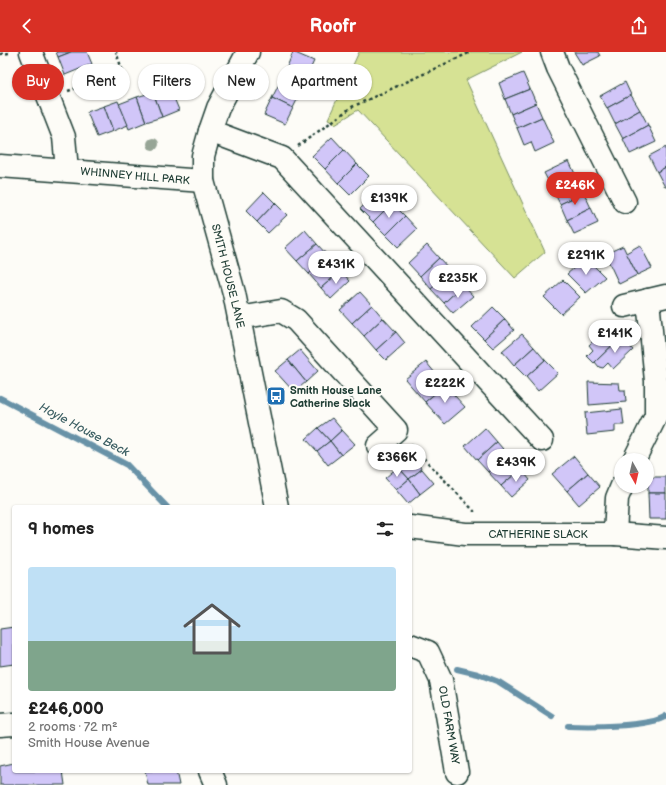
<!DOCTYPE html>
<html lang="en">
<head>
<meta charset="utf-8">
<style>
  :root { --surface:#fff; --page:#f2f2f2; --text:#222; --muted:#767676; --accent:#d93025 }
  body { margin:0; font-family:"Balsamiq Sans",sans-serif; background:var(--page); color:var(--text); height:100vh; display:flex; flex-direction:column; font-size:15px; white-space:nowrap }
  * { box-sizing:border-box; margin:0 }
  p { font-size:13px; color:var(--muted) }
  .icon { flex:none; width:22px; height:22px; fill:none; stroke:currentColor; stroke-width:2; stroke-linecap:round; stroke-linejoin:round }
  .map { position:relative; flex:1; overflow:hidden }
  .panel { position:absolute; left:12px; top:453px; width:400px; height:268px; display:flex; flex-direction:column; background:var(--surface); border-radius:4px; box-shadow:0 1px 3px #0004 }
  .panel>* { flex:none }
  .hud { position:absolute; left:12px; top:12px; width:400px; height:36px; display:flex; gap:8px }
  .needle { width:26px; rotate:172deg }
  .fabs { position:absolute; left:614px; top:401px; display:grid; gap:8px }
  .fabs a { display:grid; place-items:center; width:40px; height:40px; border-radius:50%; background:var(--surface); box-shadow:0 1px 3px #0004; font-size:20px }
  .price { position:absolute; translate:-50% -34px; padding:0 9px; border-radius:14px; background:#fff; color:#222; font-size:13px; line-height:26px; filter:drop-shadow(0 1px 2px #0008) }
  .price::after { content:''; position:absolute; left:50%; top:24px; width:12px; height:9px; margin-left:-6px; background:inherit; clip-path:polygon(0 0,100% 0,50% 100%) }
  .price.current { background:var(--accent); color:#fff }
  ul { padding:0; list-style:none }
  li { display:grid; align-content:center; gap:8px; height:212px; padding:0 16px }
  li span { display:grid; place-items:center; height:124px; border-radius:4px; color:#555 }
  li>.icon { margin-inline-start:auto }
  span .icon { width:72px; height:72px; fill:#fffc; stroke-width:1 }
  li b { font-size:17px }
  h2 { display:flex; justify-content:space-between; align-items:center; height:48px; padding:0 16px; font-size:17px }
  .pill { padding:0 14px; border-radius:18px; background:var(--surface); box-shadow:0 1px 3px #0004; font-size:14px; line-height:36px }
  .pill.current { background:var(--accent); color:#fff }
  header { display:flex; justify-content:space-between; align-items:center; height:52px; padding:0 16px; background:var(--accent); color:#fff; font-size:18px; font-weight:700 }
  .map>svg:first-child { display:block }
  .green { fill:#d6e294; stroke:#7a9064 }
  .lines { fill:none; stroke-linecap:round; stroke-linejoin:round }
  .stream { stroke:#6792a7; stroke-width:6 }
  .building { fill:#d1c6f8; stroke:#1f3d34 }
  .minor-casing { stroke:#1f3d34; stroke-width:25 }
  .path { stroke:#1f3d34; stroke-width:2.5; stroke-dasharray:3 3; stroke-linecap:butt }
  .minor { stroke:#fdfcf7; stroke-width:22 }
  .tree { fill:#97a596 }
  .labels { text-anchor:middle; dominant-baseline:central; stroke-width:4; stroke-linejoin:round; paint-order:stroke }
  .street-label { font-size:11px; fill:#1f3d34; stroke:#fdfcf7 }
  .poi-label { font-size:11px; font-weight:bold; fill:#1f3d34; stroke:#fdfcf7; text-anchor:start }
  .water-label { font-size:12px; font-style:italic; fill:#3d6064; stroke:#fdfcf7 }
</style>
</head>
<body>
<header><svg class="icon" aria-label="back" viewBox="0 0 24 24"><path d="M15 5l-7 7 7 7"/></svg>Roofr<svg class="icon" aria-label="share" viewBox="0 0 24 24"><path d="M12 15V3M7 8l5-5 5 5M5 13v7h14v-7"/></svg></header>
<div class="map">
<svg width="666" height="733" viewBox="0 0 666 733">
  <rect width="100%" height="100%" fill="#fdfcf7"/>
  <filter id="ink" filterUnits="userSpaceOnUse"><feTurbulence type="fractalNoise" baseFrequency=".025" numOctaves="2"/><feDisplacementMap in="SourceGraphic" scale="8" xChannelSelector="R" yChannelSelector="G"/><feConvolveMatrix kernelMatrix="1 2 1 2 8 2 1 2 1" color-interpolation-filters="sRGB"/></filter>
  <g filter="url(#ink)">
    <path class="green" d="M359 0H522L466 28 545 200 515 226 358 58 335 72 332 69 328 67Z"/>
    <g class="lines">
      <g class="stream">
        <path d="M0 346 127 413 167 455"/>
        <path d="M457 617 478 622 499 630 552 664"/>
        <path d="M568 674C588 675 651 675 666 664"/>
      </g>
    </g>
    <g class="building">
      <path d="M56 0H71L58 5Z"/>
      <path d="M71 0H87L92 12 65 23 58 5Z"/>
      <path d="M293 0 314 9 307 24 287 15Z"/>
      <path d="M574 0H598L600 4 582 13Z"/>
      <path d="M287 15 307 24 300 42 279 32Z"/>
      <path d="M523 21 530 37 505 47 499 31Z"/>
      <path d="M625 30 631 43 607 56 600 44Z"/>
      <path d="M279 32 300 42 293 56 272 46Z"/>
      <path d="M169 34 179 58 162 65 153 40Z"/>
      <path d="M530 37 536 51 511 62 505 47Z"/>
      <path d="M153 40 162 65 146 70 137 45Z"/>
      <path d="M631 43 640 58 615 72 607 56Z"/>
      <path d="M137 45 146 70 129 77 119 52Z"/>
      <path d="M272 46 293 56 285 72 264 63Z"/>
      <path d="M118 49 128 73 113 79 104 54Z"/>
      <path d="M536 51 542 65 517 76 511 62Z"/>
      <path d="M104 54 113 79 97 85 87 60Z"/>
      <path d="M640 58 648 73 623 87 615 72Z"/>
      <path d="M542 65 554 91 535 100 531 90 524 93 517 76Z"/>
      <path d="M648 73 656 90 630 102 623 87Z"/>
      <path d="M332 85 344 98 325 117 312 104Z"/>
      <path d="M666 95V115L657 120 649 104Z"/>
      <path d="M344 98 357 112 338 131 325 117Z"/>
      <path d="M569 109 576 124 552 136 544 121Z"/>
      <path d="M357 112 369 124 350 143 338 131Z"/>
      <path d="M666 115V135H665L657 120Z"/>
      <path d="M576 124 584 141 560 152 552 136Z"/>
      <path d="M380 138 392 151 373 170 360 157Z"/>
      <path d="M264 140 275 151 257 170 246 159Z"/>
      <path d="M584 141 591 156 567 168 560 152Z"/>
      <path d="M275 151 287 163 268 181 257 170Z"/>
      <path d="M392 151 405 164 386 183 373 170Z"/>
      <path d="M591 156 598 171 574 182 567 168Z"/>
      <path d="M405 164 417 177 398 195 386 183Z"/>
      <path d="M305 178 317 192 297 209 285 196Z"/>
      <path d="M317 192 328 204 309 222 297 209Z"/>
      <path d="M427 193 439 206 420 224 408 211Z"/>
      <path d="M640 193 652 216 637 223 626 201Z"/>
      <path d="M623 194 637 223 619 232 605 202Z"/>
      <path d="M328 204 341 219 321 236 309 222Z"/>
      <path d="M439 206 451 219 431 237 420 224Z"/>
      <path d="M586 206 605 225 586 241 567 222Z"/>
      <path d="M341 219 350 229 331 247 321 236Z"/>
      <path d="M451 219 463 233 444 251 431 237Z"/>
      <path d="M563 228 580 245 561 262 544 245Z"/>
      <path d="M463 233 473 244 453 261 444 251Z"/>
      <path d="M360 240 372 253 352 271 340 258Z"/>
      <path d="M372 253 383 266 364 284 352 271Z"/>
      <path d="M493 255 505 267 484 287 472 275Z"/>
      <path d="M383 266 396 280 376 298 364 284Z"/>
      <path d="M505 267 514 278 493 296 484 287Z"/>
      <path d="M610 273 621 285 594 311 587 304 593 298 589 293Z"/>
      <path d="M396 280 405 291 386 308 376 298Z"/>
      <path d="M522 282 534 295 514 313 502 299Z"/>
      <path d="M621 285 633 298 613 317 608 311 603 316 599 315 595 310Z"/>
      <path d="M534 295 545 308 526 325 514 313Z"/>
      <path d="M300 298 318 319 306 330 288 308Z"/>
      <path d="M288 308 306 330 294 340 275 319Z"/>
      <path d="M545 308 558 321 538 339 526 325Z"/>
      <path d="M426 310 445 333 425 350 405 327Z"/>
      <path d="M588 330 619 331 620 338H625L626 350 589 353Z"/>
      <path d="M445 333 465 355 445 372 425 350Z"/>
      <path d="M622 357 624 373H615V380L587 383 585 361Z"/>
      <path d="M332 366 342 378 330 389 318 376Z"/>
      <path d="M318 376 330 389 317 399 306 387Z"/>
      <path d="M485 376 497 390 477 408 465 394Z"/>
      <path d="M342 378 355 392 341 403 330 389Z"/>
      <path d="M330 389 341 403 328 413 317 399Z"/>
      <path d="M497 390 508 403 488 420 477 408Z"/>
      <path d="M508 403 521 417 501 434 488 420Z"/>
      <path d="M411 404 422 417 409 427 398 415Z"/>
      <path d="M574 404 588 421 567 439 552 422Z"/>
      <path d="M398 415 409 427 396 438 385 426Z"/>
      <path d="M422 417 434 431 420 442 409 427Z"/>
      <path d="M521 417 530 428 511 445 501 434Z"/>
      <path d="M588 421 600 435 579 453 567 439Z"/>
      <rect x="648" y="425" width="18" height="16"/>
      <path d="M409 427 420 442 408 452 396 438Z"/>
      <path d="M648 441H666V467H649Z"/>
      <path d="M14 575V612L0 614V577Z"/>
      <path d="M14 711V719H63L65 733H0V714Z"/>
      <path d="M145 719H176L179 733H148Z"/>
    </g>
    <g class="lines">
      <defs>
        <g id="minor">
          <path d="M31 0 64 85 67 118"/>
          <path d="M248 0 218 56 210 79 203 104V129L234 241 277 455"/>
          <path d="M552 0 558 16 625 150"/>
          <path d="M210 79 282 106 542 388"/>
          <path d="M0 114 203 129"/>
          <path d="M624 254 666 244"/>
          <path d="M239 266 281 259 296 268 396 378 378 394"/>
          <path d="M634 408 656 364V329L648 248"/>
          <path d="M410 475 465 482H615L666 486"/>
          <path d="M615 482 617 446 622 434"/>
          <path d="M410 593 428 600 441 628 457 720"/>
          <path d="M0 673 14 672"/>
          <path d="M210 719 216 733"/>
        </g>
      </defs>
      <use href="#minor" class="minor-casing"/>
      <g class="path">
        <path d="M0 2 10 1"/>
        <path d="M68 39 123 20 116 0"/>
        <path d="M298 94 352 55 471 0"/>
        <path d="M411 393 474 459V460"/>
      </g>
      <use href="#minor" class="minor"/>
    </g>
    <circle class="tree" cx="153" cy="92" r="6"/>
  </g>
  <defs>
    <symbol id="bus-square" viewBox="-11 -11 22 22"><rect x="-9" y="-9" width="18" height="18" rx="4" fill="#1f6fb2" stroke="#fdfcf7"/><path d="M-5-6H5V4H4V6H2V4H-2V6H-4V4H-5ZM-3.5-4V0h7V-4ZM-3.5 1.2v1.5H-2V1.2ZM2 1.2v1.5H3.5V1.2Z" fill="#fff"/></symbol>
  </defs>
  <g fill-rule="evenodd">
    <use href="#bus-square" x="265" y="333" width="22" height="22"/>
  </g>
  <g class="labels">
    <g class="street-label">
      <text transform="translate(135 124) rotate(5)">WHINNEY HILL PARK</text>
      <text transform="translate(228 224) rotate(76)">SMITH HOUSE LANE</text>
      <text x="538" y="482">CATHERINE SLACK</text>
      <text transform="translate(449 673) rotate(80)">OLD FARM WAY</text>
    </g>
    <g class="poi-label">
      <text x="290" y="338">Smith House Lane<tspan x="290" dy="13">Catherine Slack</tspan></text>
    </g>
    <g class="water-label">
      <text transform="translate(84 378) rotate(28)">Hoyle House Beck</text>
    </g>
  </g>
</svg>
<div class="fabs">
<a><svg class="needle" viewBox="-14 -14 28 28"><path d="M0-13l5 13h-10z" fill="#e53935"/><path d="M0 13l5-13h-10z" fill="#767676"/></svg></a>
</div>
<b class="price current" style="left:575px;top:154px">£246K</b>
<b class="price" style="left:389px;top:167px">£139K</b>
<b class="price" style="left:586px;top:224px">£291K</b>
<b class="price" style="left:336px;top:233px">£431K</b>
<b class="price" style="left:458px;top:247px">£235K</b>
<b class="price" style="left:615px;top:302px">£141K</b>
<b class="price" style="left:445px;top:352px">£222K</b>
<b class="price" style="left:397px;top:426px">£366K</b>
<b class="price" style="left:516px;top:431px">£439K</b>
<div class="hud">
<a class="pill current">Buy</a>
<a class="pill">Rent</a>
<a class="pill">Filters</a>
<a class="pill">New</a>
<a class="pill">Apartment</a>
</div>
<section class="panel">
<h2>9 homes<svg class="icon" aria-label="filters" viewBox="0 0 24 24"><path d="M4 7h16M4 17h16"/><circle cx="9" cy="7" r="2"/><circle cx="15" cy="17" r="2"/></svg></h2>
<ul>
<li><span style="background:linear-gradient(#bfe0f5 60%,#7fa58c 0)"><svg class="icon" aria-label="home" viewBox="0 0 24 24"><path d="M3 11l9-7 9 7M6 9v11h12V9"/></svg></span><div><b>£246,000</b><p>2 rooms · 72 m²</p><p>Smith House Avenue</p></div></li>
</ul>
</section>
</div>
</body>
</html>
